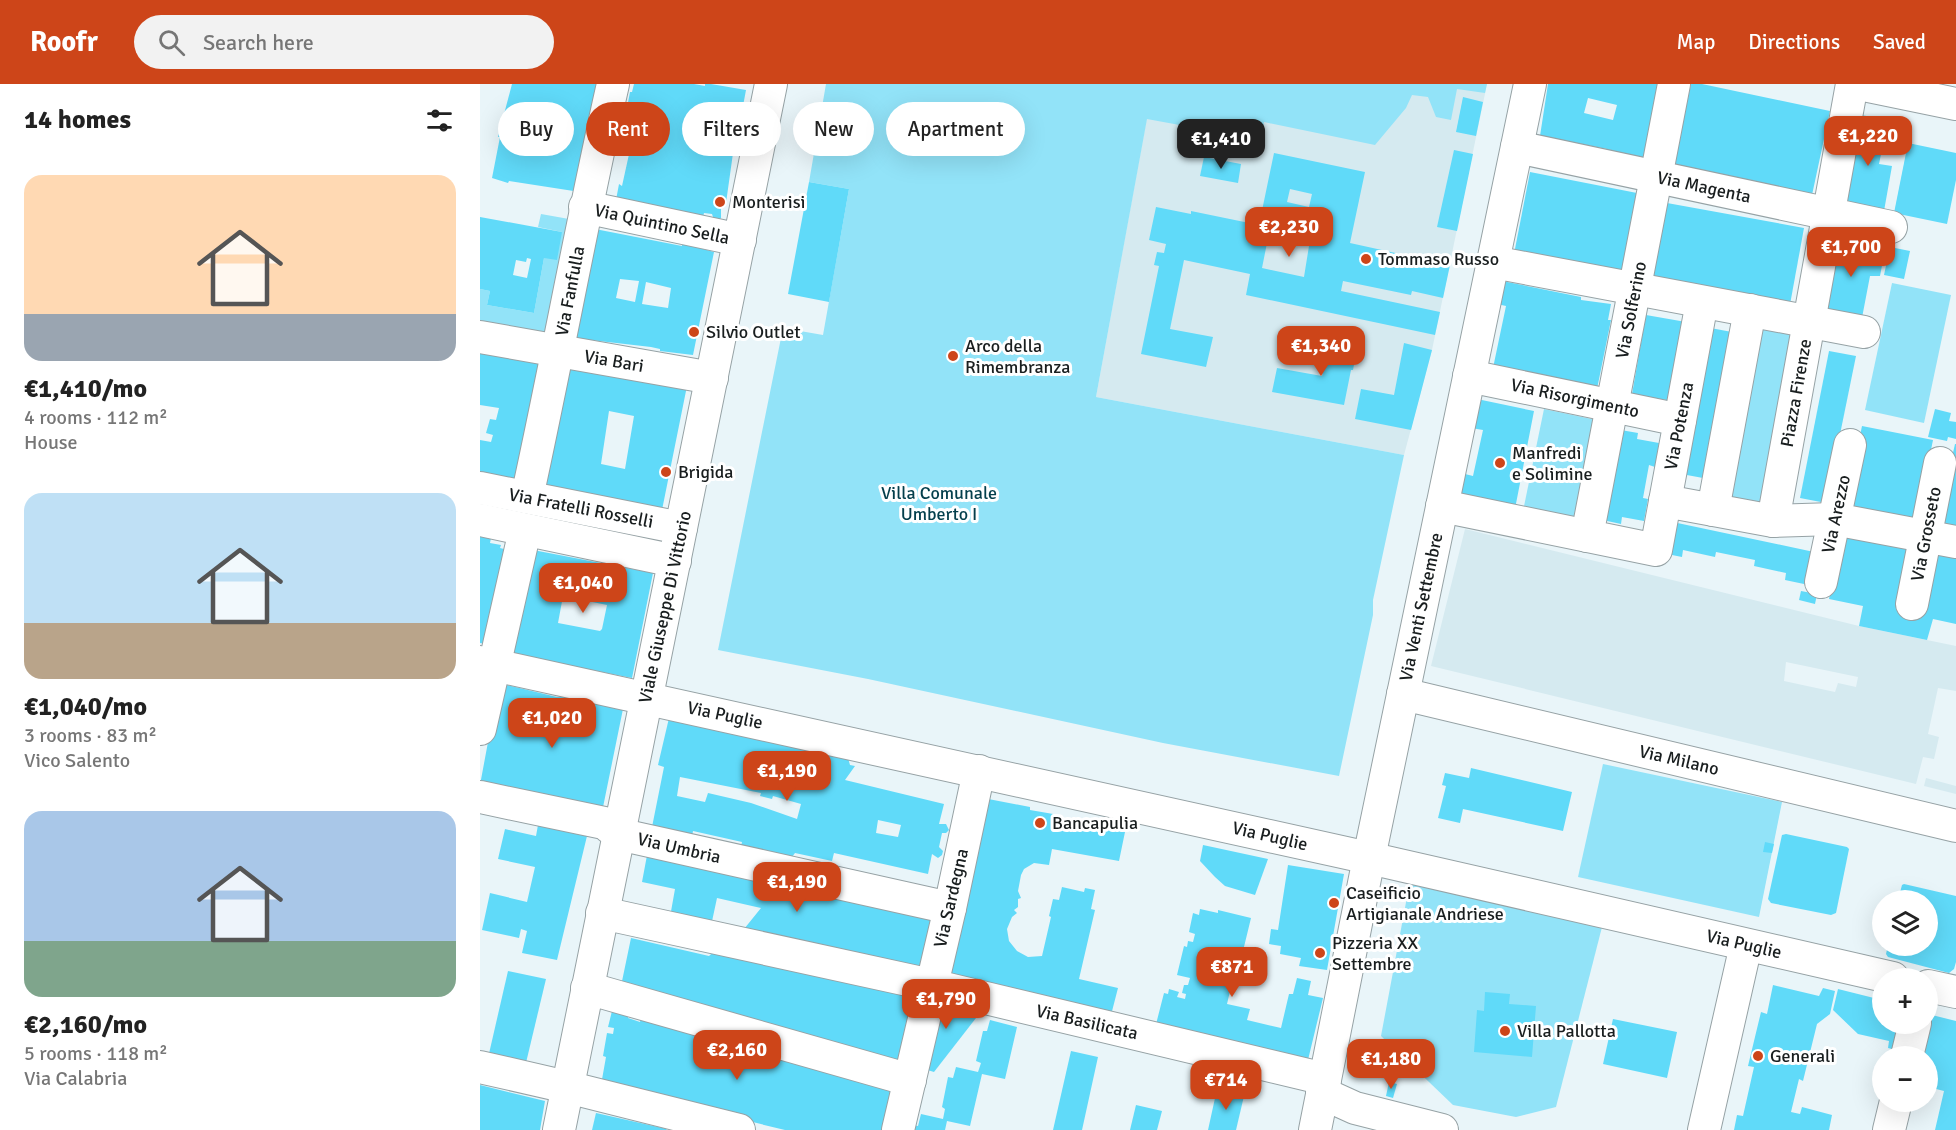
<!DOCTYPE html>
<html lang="en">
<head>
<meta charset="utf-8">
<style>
  :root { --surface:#fff; --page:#f2f2f2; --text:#222; --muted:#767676; --accent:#cd4519 }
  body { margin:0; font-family:Signika,sans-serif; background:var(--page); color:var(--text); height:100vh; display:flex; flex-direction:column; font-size:22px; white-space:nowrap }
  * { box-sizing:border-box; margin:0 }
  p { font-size:20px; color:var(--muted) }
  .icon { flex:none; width:33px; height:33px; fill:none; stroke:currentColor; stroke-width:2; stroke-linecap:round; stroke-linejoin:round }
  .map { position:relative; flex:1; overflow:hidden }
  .side { display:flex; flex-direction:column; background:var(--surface); width:480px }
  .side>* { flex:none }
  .hud { position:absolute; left:18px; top:18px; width:570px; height:54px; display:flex; gap:12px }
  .controls { position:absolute; left:1392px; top:806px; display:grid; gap:12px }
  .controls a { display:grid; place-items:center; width:66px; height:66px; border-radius:50%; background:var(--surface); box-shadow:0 6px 24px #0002; font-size:30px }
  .price { position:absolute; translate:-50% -51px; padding:0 14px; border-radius:12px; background:var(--accent); color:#fff; font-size:20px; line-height:39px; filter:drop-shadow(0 2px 3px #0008) }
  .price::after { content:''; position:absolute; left:50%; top:36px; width:18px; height:14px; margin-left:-9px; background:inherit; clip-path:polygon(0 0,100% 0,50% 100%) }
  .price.current { background:#222; color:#fff }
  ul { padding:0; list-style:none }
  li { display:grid; align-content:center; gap:12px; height:318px; padding:0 24px }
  li span { display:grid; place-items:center; height:186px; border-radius:18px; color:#555 }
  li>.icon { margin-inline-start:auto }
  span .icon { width:108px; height:108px; fill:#fffc; stroke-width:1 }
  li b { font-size:26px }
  h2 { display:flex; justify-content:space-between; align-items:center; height:72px; padding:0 24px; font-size:26px }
  .pill { padding:0 21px; border-radius:27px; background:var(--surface); box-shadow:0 6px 24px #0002; font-size:21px; line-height:54px }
  .pill.current { background:var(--accent); color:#fff }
  header { display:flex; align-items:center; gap:36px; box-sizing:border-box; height:84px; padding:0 30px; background:var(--accent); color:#fff }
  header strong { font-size:28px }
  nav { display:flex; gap:33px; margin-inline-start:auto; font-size:21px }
  .search { width:420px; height:54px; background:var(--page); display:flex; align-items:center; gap:15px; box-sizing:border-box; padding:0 21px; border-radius:33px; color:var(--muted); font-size:22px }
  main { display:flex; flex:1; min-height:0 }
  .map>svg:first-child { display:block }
  .built { fill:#d5eaf0; fill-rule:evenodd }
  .green { fill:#92e3f8 }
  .building { fill:#60daf9; fill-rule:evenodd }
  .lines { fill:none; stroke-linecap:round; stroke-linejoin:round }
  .minor-casing { stroke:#96a2a5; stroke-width:34 }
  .minor { stroke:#fff; stroke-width:32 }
  .poi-dot { fill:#cd4519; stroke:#fff; stroke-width:2 }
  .labels { text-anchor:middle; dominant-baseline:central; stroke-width:6; stroke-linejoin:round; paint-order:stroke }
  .street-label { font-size:18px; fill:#191e1f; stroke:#fff }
  .poi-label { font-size:18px; fill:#191e1f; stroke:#fff; text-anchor:start }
  .park-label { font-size:18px; fill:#043f4c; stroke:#fff }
</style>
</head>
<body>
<header>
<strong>Roofr</strong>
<div class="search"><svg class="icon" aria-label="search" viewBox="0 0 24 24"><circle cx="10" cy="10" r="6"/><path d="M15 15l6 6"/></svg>Search here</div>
<nav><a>Map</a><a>Directions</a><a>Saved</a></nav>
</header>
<main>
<section class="side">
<h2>14 homes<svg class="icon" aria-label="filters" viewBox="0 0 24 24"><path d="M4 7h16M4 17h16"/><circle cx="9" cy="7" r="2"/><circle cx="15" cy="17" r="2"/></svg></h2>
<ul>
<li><span style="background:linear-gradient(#ffd9b3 75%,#9aa5b1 0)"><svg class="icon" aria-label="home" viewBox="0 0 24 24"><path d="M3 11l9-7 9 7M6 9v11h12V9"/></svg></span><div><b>€1,410/mo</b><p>4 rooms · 112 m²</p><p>House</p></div></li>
<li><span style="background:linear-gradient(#bfe0f5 70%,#b9a48a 0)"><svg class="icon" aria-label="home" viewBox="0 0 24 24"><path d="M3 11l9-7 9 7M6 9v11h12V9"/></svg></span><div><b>€1,040/mo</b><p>3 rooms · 83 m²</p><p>Vico Salento</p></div></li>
<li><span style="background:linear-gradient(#a9c7e8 70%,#7fa58c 0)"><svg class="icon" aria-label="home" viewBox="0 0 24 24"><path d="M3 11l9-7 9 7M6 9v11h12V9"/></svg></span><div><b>€2,160/mo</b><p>5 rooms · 118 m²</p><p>Via Calabria</p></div></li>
</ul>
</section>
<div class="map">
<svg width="1476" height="1046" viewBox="0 0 1476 1046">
  <rect width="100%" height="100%" fill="#e9f5f9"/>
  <g class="built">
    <path d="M673 0H1007L952 266 924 371 616 313Z"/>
    <path d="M985 445 1379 542 1476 562V607L1458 604 1448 650 1459 653 1454 675 1443 673 1436 700 951 582ZM1306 578 1378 593 1376 603 1358 599 1355 608 1304 597Z"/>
    <path d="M1446 694 1476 702V710L1444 702Z"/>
  </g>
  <g class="green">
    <path d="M346 0H1007L1005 9 977 5 971 36 956 33 948 13 932 11 926 24 895 61 784 38 781 56 667 35 616 313 924 371 893 516V531L859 692 683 659 388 595 238 566 303 244 343 251 369 105 329 98Z"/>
    <path d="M61 130 89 135 65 252 0 241V205L10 207 7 221 54 229 64 174 82 148 58 143Z"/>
    <path d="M1412 199 1471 211 1444 339 1385 326Z"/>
    <path d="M1275 241 1318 248 1288 422 1244 414Z"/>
    <path d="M1064 325 1121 337 1099 444 1042 432Z"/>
    <path d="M1123 680 1302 718 1279 833 1098 793Z"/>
    <path d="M930 797 1122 843 1076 1023 1036 1033 973 1021 901 952Z"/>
  </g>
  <g class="building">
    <path d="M32 0H125L100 108 29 97 28 99 12 94 20 53H18Z"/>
    <path d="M154 0H214L225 2V0H231L266 6 263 22 259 24 258 29 262 30 258 55H255L246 119H241V134L239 136H234L232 130 224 129 223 133 136 116 139 100 142 102 155 43 147 38 145 34 150 8H152Z"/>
    <path d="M1068 0H1181L1164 77 1129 69 1127 65 1060 52ZM1108 14 1137 21 1133 36 1104 29Z"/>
    <path d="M1211 0H1222L1350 27 1332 111 1194 81Z"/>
    <path d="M983 13 1003 18 996 52 976 48Z"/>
    <path d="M1381 31 1408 36 1399 80 1412 82 1404 127 1361 119Z"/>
    <path d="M1428 59 1476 69V96L1467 140 1414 129Z"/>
    <path d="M974 66 993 70 977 147 957 143Z"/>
    <path d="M794 69 885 88 870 159 970 181 963 214 932 207 931 211 863 197 861 207 960 228 955 251 766 211 770 190 704 176 690 245 733 253 726 283 661 270 679 182 674 181 677 168 684 169 686 160 669 156 676 123 711 130V127L779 141ZM810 105 832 110 829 123 807 118ZM788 154 829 162 824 193 782 184Z"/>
    <path d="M724 73 761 80 758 99 720 92Z"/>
    <path d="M1050 88 1157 109 1141 190 1034 170Z"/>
    <path d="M329 98 369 105 349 218 308 210Z"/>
    <path d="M1187 119 1324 144 1309 226 1172 200Z"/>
    <path d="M0 133 82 148 77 176 64 174 54 229 7 221 10 207 0 205ZM47 174 51 175 47 194 33 191 36 176 46 178Z"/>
    <path d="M115 145 202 162V159L234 168 213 271 180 267V265L171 263 93 254ZM140 195 159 197 155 218 136 214ZM166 198 191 204 188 224 162 220Z"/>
    <path d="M1356 153 1406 161 1400 192H1390L1381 239 1342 232Z"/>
    <path d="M1410 163 1430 167 1424 195 1404 191Z"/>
    <path d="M1022 197 1101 213V216L1131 220 1128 236H1131L1117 305 1013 284 1026 222 1017 220Z"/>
    <path d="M1166 231 1206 238 1192 317 1152 310Z"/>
    <path d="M1225 243 1252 248 1223 394 1196 389Z"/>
    <path d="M841 258 877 265 873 286H871L864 321 792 308 797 284 842 292 844 280 837 279Z"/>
    <path d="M924 259 952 266 931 346 875 335 881 305 914 311Z"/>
    <path d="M0 265 67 276 39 403 0 393V356L11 358 13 351 6 349 10 335 16 336 19 324 0 321Z"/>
    <path d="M1349 267 1376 272 1346 419 1320 414Z"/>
    <path d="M84 280 207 302 182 426 61 402ZM129 327 154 332 145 385 121 380Z"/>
    <path d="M997 315 1054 327 1034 430 975 418 981 389 993 392 1003 346 991 344Z"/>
    <path d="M1455 325 1471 329 1469 337 1476 338V355L1468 353 1467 357 1448 353Z"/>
    <path d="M1382 342 1453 356 1436 440 1365 425Z"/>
    <path d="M1135 345 1158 349 1157 355 1179 359 1175 383 1169 381 1163 414 1168 415 1164 437 1142 433 1141 440 1118 435Z"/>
    <path d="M1475 360H1476V447L1456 443Z"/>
    <path d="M1188 437 1334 468 1324 500 1305 496 1306 489 1274 482 1275 476 1236 468 1235 473 1203 466 1202 473 1182 469Z"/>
    <path d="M1362 448 1476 470V540L1453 535 1447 556 1379 542 1383 522 1349 515Z"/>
    <path d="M0 452 11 454 10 459 21 461 20 464 24 465 6 560 0 559Z"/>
    <path d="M53 466 173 489 152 594 32 570ZM83 512 127 521 122 545 120 547 78 539Z"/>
    <path d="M1321 507 1337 510 1335 520 1319 516Z"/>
    <path d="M19 599 77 613H80V611L143 625 121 733 0 701Z"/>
    <path d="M189 634 368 674 370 681 375 682 365 696 464 720 459 740H466L469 746 466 749H462L459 763 463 767 462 771 458 774 452 770 448 790 354 769 352 777 315 769 309 777 260 766 262 758 213 747 211 758 171 748 184 683 178 681ZM200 693 281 709 280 712 292 715 293 712 321 720 317 735 271 719 228 709 225 718 197 712ZM398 736 421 741 418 753 396 749Z"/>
    <path d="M991 684 1092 708 1083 747 983 725 980 739 958 734 966 702 962 701 965 689 989 694Z"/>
    <path d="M498 713 550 723V726L579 731 578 736 645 748 639 777 572 765 569 781 554 779 544 785 541 791 538 807 541 814 538 815V823L534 826 537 829 532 833 527 845 529 857 537 867 548 873 562 872 571 833 569 832 573 815 579 816 582 803 604 808 605 804 615 806 611 825 615 826 599 895 638 904 630 935 461 899Z"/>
    <path d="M58 741 107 752 77 876 42 869 47 847 41 845 39 854 2 846 10 809 47 818 55 783 18 775 25 745 56 752Z"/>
    <path d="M1306 750 1367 763 1369 765 1356 829 1351 831 1291 819 1288 815 1302 751Z"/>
    <path d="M1285 758 1294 760 1292 769 1283 768Z"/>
    <path d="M723 761 788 775 775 811 745 802 735 793 720 777Z"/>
    <path d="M168 766 456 832 442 891 260 850 281 824 272 822 237 814 231 842 190 833 195 805 162 798Z"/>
    <path d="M808 781 864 790 847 886 819 882 821 874 800 870 801 862 789 860 791 845 798 846Z"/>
    <path d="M1424 800 1476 812V878L1474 885 1469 889 1408 873 1406 870 1408 861H1448V816H1418L1422 801Z"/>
    <path d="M720 825 738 829V826L771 834 763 867 756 866 755 870 753 869 745 901 751 903 747 920 770 925 767 936 801 944 809 910H813L817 894 831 897 828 911 843 914 827 980 674 948 684 909 688 910 689 905 699 908 697 913 705 915 706 910 702 909 704 901H708L710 894 697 891 704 862 707 863 708 857 713 858 715 850 709 848 713 829 719 831Z"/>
    <path d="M151 854 229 872 240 862 443 908 424 984 141 902Z"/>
    <path d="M28 887 66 895 45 983 8 974Z"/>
    <path d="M1293 901 1339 912 1343 904 1355 907 1350 930 1337 940 1323 997 1319 995 1311 1028 1320 1030 1322 1023 1352 1031 1349 1046H1254L1257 1031 1263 1032 1274 983 1268 982 1281 928 1287 930Z"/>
    <path d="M1358 905 1402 916V939H1434L1427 969 1408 964 1409 957 1378 950 1353 926Z"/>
    <path d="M1005 908 1030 910 1029 920 1056 922 1052 973 994 968 997 926 1004 927Z"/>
    <path d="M454 913 503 925 454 988 441 984Z"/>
    <path d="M132 927 148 930V934L160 938 161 934 190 942 189 944 414 1005 404 1046H305L121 1001 126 973 123 972 127 949 133 950 134 944 128 943Z"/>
    <path d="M1448 930 1476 937V1046H1455L1464 1007 1448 1003V972H1438Z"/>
    <path d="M1133 935 1197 948 1187 994 1123 980Z"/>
    <path d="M510 936 537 943 525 995 502 990 490 1042 467 1037 465 1046H432L433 1041 438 1042 441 1030 463 1035 465 1025 462 1023 468 993 473 994 476 983 498 988 501 979 496 977 503 947H507Z"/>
    <path d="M591 967 618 973 602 1046H573Z"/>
    <path d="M909 998 917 1000 913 1014 906 1012Z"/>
    <path d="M0 1001 65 1017 60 1046H0Z"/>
    <path d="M737 1005 764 1012 756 1046H728Z"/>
    <path d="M656 1021 682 1027 677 1046H650Z"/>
    <path d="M116 1029 187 1045 186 1046H112Z"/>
  </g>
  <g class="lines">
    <defs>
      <g id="minor">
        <path d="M1379 0 1476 20"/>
        <path d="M1037 63 1411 143"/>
        <path d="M105 123 260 156"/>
        <path d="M1013 178 1384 248"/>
        <path d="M0 253 232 294"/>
        <path d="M989 292 1200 336"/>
        <path d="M0 404 201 444"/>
        <path d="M47 413C77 276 102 137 133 0"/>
        <path d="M1185 417 1293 437 1354 435 1476 458"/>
        <path d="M962 422 1176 466 1222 218"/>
        <path d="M1233 426 1270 226"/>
        <path d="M0 436 195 477"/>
        <path d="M1293 437 1372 0"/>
        <path d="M1107 452 1194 0"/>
        <path d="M1341 498 1370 361"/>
        <path d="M1432 520 1460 379"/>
        <path d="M0 578 889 774 1413 894"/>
        <path d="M923 610 1476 742"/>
        <path d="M0 645 45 446"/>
        <path d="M0 713 124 739 138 750 470 824"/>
        <path d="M122 829 451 901 845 995"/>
        <path d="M1448 902 1476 908"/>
        <path d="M107 904 430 996"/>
        <path d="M1427 972 1435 939"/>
        <path d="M0 983 87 1003 259 1046"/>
        <path d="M842 1009 875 1024 962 1046"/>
        <path d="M79 1046 291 0"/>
        <path d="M418 1046 470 824 499 687"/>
        <path d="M835 1046 889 774 1050 0"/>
        <path d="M1224 1046 1266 861"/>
        <path d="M1409 1046 1416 1017"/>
      </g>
    </defs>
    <use href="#minor" class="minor-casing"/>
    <use href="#minor" class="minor"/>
  </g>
  <g class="poi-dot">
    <circle cx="240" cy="118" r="6"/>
    <circle cx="886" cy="175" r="6"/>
    <circle cx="214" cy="248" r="6"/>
    <circle cx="473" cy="272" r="6"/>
    <circle cx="1020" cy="379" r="6"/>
    <circle cx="186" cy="388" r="6"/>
    <circle cx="560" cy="739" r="6"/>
    <circle cx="854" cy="819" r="6"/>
    <circle cx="840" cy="869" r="6"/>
    <circle cx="1025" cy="947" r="6"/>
    <circle cx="1278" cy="972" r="6"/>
  </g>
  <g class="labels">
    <g class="street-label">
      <text transform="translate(1224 103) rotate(12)">Via Magenta</text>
      <text transform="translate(182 140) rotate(12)">Via Quintino Sella</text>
      <text transform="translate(90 207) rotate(-79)">Via Fanfulla</text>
      <text transform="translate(1151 226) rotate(-79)">Via Solferino</text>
      <text transform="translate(134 277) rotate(10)">Via Bari</text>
      <text transform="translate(1316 309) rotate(-80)">Piazza Firenze</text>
      <text transform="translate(1095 314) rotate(12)">Via Risorgimento</text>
      <text transform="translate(1199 342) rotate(-79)">Via Potenza</text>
      <text transform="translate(101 424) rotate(11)">Via Fratelli Rosselli</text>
      <text transform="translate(1356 430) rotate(-78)">Via Arezzo</text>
      <text transform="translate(1446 450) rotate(-79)">Via Grosseto</text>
      <text transform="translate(185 523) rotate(-78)">Viale Giuseppe Di Vittorio</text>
      <text transform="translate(941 523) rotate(-78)">Via Venti Settembre</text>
      <text transform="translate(245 631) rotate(12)">Via Puglie</text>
      <text transform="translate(1199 676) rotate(13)">Via Milano</text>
      <text transform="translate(790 752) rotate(13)">Via Puglie</text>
      <text transform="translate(199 764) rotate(13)">Via Umbria</text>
      <text transform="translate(471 814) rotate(-77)">Via Sardegna</text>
      <text transform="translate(1264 860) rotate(13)">Via Puglie</text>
      <text transform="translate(607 938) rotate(13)">Via Basilicata</text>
    </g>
    <g class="poi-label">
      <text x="252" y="118">Monterisi</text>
      <text x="898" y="175">Tommaso Russo</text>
      <text x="226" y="248">Silvio Outlet</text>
      <text x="485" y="262">Arco della<tspan x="485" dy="21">Rimembranza</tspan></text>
      <text x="1032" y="369">Manfredi<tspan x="1032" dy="21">e Solimine</tspan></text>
      <text x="198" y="388">Brigida</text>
      <text x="572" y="739">Bancapulia</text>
      <text x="866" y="809">Caseificio<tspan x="866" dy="21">Artigianale Andriese</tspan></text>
      <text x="852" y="859">Pizzeria XX<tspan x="852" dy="21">Settembre</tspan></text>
      <text x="1037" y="947">Villa Pallotta</text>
      <text x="1290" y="972">Generali</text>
    </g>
    <g class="park-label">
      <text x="459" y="409">Villa Comunale<tspan x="459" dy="21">Umberto I</tspan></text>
    </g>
  </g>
</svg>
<div class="controls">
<a><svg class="icon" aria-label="layers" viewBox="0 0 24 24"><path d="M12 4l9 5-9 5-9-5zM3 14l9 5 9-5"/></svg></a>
<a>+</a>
<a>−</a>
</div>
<b class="price" style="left:1388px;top:83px">€1,220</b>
<b class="price current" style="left:741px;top:86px">€1,410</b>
<b class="price" style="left:809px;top:174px">€2,230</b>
<b class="price" style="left:1371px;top:194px">€1,700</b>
<b class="price" style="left:841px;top:293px">€1,340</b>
<b class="price" style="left:103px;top:530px">€1,040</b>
<b class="price" style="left:72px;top:665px">€1,020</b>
<b class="price" style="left:307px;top:718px">€1,190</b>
<b class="price" style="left:317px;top:829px">€1,190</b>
<b class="price" style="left:752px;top:914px">€871</b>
<b class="price" style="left:466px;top:946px">€1,790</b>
<b class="price" style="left:257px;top:997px">€2,160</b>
<b class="price" style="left:911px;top:1006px">€1,180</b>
<b class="price" style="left:746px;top:1027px">€714</b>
<div class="hud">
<a class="pill">Buy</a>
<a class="pill current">Rent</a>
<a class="pill">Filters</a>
<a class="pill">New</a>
<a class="pill">Apartment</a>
</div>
</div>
</main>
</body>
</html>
